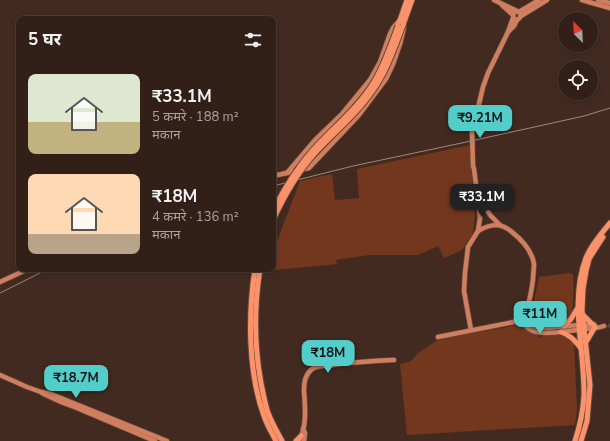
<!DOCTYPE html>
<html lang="hi">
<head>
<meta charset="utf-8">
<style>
  :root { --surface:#322018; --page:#3d2d25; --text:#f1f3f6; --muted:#a8a3a2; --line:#4d3e37; --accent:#53cdc9 }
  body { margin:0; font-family:"Nunito Sans","Noto Sans Devanagari",sans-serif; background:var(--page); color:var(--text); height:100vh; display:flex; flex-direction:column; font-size:15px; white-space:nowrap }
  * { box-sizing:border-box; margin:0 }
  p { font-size:13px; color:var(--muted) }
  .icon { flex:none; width:22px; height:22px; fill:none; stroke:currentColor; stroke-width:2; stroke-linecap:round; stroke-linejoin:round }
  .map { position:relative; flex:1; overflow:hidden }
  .sheet { position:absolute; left:16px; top:16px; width:260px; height:256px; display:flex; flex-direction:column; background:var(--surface); border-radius:8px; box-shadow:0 2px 6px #0003,0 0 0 1px var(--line) }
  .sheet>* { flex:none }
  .needle { width:26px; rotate:336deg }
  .controls { position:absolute; left:558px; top:12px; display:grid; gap:8px }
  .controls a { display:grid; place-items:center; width:40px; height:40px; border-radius:50%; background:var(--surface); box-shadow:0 2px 6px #0003,0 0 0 1px var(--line); font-size:20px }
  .price { position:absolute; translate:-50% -34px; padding:0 9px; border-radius:8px; background:var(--accent); color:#111; font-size:13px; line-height:26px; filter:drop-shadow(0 1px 2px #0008) }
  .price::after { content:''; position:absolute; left:50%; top:24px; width:12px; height:9px; margin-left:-6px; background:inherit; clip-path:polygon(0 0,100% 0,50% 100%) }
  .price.active { background:#222; color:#fff }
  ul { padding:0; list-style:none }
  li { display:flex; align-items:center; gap:12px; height:100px; padding:0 12px }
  li span { display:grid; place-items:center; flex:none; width:112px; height:80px; border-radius:8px; color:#555 }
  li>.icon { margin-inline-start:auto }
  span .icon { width:48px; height:48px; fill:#fffc; stroke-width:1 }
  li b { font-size:17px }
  h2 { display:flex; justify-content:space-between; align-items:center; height:48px; padding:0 12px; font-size:17px }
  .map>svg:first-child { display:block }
  .green { fill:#73371e }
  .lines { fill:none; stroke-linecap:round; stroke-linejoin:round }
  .secondary-tunnel { stroke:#5f483f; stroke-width:4.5; stroke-dasharray:4.5 2; stroke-linecap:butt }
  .secondary-casing { stroke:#5d463d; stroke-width:6 }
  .primary-casing { stroke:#5d463d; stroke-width:7 }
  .secondary { stroke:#cf7e5e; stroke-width:4.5 }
  .primary { stroke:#fb9269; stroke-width:5 }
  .rail { stroke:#9b8881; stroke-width:1 }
  .primary-bridge-casing { stroke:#5d463d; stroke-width:7; stroke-linecap:butt }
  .primary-bridge { stroke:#fb9269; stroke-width:5 }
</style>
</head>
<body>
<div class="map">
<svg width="610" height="441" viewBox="0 0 610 441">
  <rect width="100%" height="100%" fill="#432a20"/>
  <g class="green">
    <path d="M470 145 475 216 473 233 462 250 444 258 438 246 418 255H369L336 260 337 264 274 270 273 252 300 181 332 174 335 200 359 198 357 169Z"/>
    <path d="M569 273 573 274C574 283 574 313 569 320 565 324 560 324 555 325 542 326 538 325 529 317L533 307 539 277Z"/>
    <path d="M518 325 540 337C558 333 559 329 574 342L577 409 575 425 407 435 400 364 411 361 418 353 436 341 455 336Z"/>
  </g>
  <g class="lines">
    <path class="secondary-tunnel" d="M608 325 610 326"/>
    <defs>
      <g id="secondary">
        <path d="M494 0 519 12C523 16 519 21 514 19L513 15 514 13 517 11"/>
        <path d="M582 0 610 8"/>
        <path d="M598 0 610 3"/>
        <path d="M502 5 513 15"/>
        <path d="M519 12 539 0"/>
        <path d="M521 16 547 0"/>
        <path d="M509 31 514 26 517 20"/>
        <path d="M287 173 316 139 342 114 370 80 380 62 390 34 393 28 399 21"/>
        <path d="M273 176 309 168 359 115 386 79 393 64 400 44 403 32 404 27"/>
        <path d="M478 198 491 216 500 225"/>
        <path d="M478 231C490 224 500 222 512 232 522 240 532 251 534 264 534 269 533 274 533 279 532 287 531 294 529 301 528 306 523 314 523 318 524 341 563 331 577 330 585 329 596 329 604 326"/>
        <path d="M0 282 28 269"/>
        <path d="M527 309C527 314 526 320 530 324 538 331 559 326 568 326 577 325 585 325 594 325"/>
        <path d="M471 330 464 291 465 273 468 247 478 231 480 218 479 209 474 169 473 166 472 131 475 112 478 108 483 87 488 73 508 32 513 18"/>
        <path d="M438 337 524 320"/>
        <path d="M0 375 27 387 41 392 51 394 167 441"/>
        <path d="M42 393 46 395 61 402 77 408 155 441"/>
        <path d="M303 429 305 433 304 441"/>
        <path d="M300 439C307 425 305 406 304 391 304 382 305 375 312 369 318 365 327 366 333 365 353 362 374 361 394 360"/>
      </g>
      <g id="primary">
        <path d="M403 25 412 0"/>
        <path d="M398 26 407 0"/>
        <path d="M255 269C248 314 248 372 264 416 267 425 272 433 276 441"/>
        <path d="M260 269C254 307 254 345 261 383 263 393 265 404 268 413 272 423 277 432 282 441"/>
        <path d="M583 315 591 323 594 325"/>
        <path d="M564 326 571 319 577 309"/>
        <path d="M561 332C570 335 574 340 580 347"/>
        <path d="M586 342 595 327"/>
        <path d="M296 441 301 436"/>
        <path d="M575 441C580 426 583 411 584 396 585 350 569 303 586 258 591 245 601 234 610 223"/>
        <path d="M581 441 587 421 590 385 582 310 583 289 586 271 589 259 594 251 603 237"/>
      </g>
    </defs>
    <use href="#secondary" class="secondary-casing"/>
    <use href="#primary" class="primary-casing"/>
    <use href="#secondary" class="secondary"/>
    <use href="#primary" class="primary"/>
    <g class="rail">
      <path d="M273 186 353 166 471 141 584 116 610 108"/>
      <path d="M0 293 48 269"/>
    </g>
    <defs>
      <g id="primary-bridge">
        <path d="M273 211C284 189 297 168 313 150 333 128 358 108 374 82 385 64 391 45 398 26"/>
        <path d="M273 220C284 196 297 173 315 153 333 133 355 116 371 93 386 73 394 49 403 25"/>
      </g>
    </defs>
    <use href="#primary-bridge" class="primary-bridge-casing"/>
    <use href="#primary-bridge" class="primary-bridge"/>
  </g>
</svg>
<div class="controls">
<a><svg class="needle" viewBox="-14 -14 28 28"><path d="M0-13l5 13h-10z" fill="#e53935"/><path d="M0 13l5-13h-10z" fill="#a8a3a2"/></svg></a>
<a><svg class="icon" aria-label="locate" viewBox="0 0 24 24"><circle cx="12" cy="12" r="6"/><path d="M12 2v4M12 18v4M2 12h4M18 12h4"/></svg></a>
</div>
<b class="price" style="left:480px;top:139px">₹9.21M</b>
<b class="price active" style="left:482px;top:218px">₹33.1M</b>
<b class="price" style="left:540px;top:335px">₹11M</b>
<b class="price" style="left:328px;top:374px">₹18M</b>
<b class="price" style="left:76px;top:399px">₹18.7M</b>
<section class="sheet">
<h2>5 घर<svg class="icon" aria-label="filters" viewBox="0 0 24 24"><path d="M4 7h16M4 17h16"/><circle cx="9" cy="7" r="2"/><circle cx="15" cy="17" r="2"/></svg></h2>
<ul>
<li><span style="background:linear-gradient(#dfe7d0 60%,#c2b280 0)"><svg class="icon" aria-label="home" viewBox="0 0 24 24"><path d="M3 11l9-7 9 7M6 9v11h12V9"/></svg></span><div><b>₹33.1M</b><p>5 कमरे · 188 m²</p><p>मकान</p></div></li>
<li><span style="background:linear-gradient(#ffd9b3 75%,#b9a48a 0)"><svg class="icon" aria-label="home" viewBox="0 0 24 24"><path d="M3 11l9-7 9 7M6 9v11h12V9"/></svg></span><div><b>₹18M</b><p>4 कमरे · 136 m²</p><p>मकान</p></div></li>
</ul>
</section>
</div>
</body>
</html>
